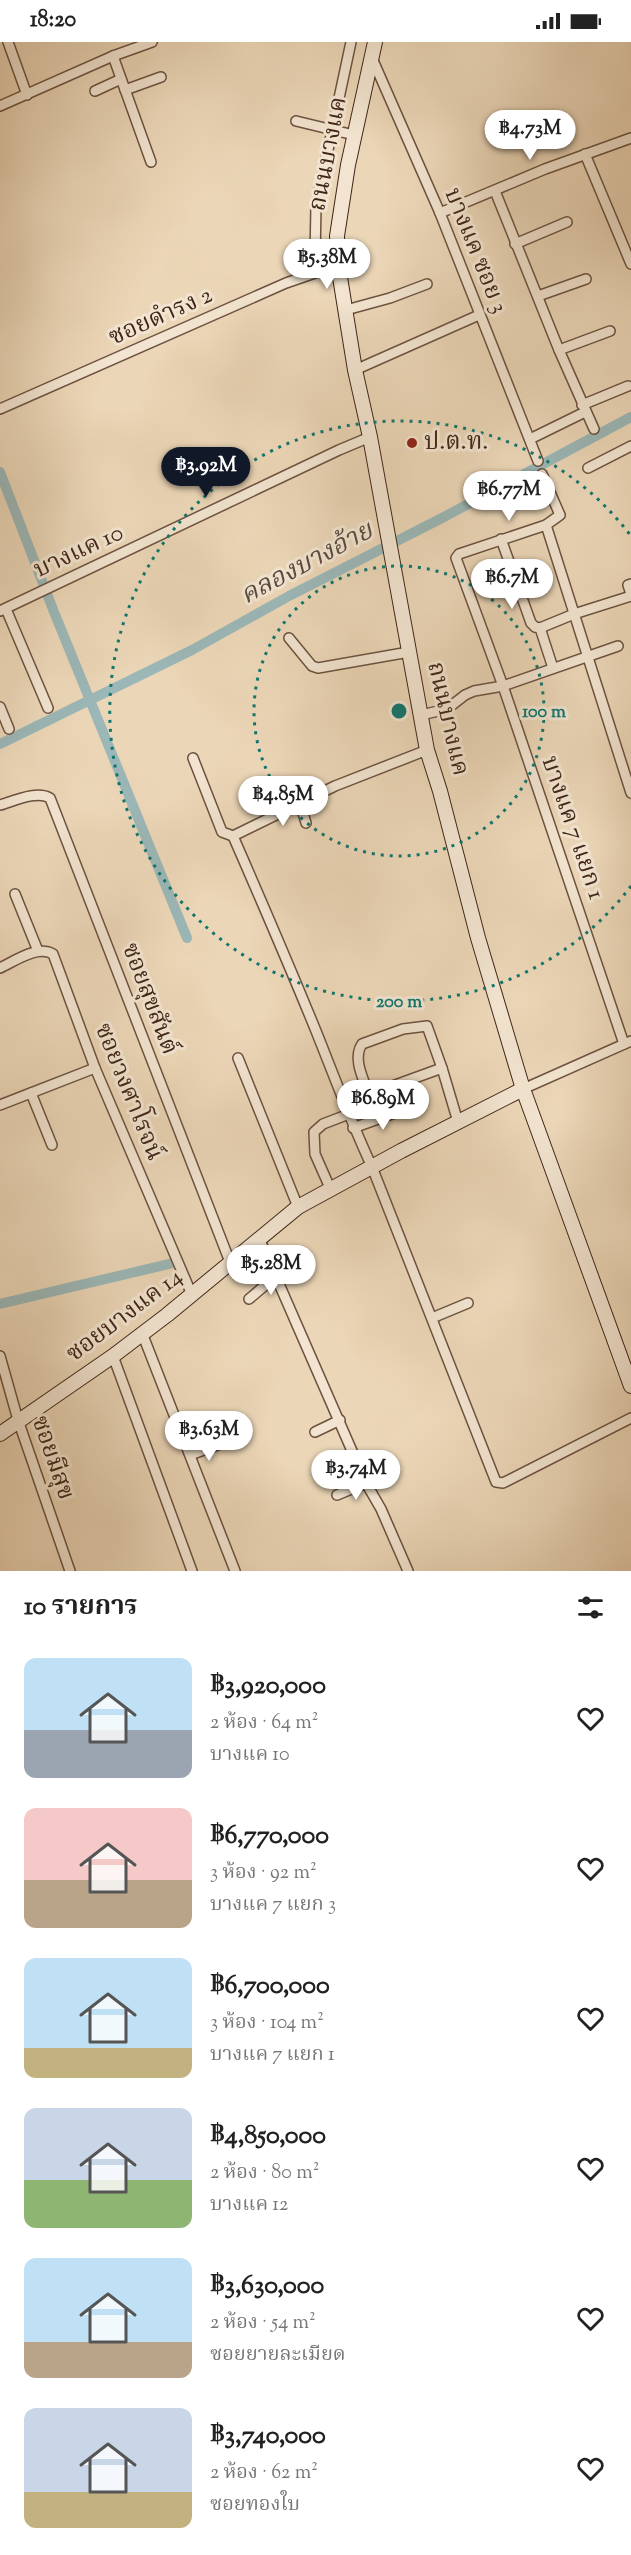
<!DOCTYPE html>
<html lang="th">
<head>
<meta charset="utf-8">
<style>
  :root { --surface:#fff; --page:#f6f6f6; --text:#222; --muted:#767676; --accent:#111827 }
  body { margin:0; font-family:"Sorts Mill Goudy","Noto Serif Thai",serif; background:var(--page); color:var(--text); height:100vh; display:flex; flex-direction:column; font-size:22px; white-space:nowrap }
  * { box-sizing:border-box; margin:0 }
  p { font-size:20px; color:var(--muted) }
  .icon { flex:none; width:33px; height:33px; fill:none; stroke:currentColor; stroke-width:2; stroke-linecap:round; stroke-linejoin:round }
  .map { position:relative; height:1529px; overflow:hidden }
  .drawer { display:flex; flex-direction:column; background:var(--surface); flex:1 }
  .drawer>* { flex:none }
  .price { position:absolute; translate:-50% -51px; padding:0 14px; border-radius:21px; background:#fff; color:#222; font-size:20px; line-height:39px; filter:drop-shadow(0 2px 3px #0008) }
  .price::after { content:''; position:absolute; left:50%; top:36px; width:18px; height:14px; margin-left:-9px; background:inherit; clip-path:polygon(0 0,100% 0,50% 100%) }
  .price.active { background:var(--accent); color:#fff }
  ul { padding:0; list-style:none }
  li { display:flex; align-items:center; gap:18px; height:150px; padding:0 24px }
  li span { display:grid; place-items:center; flex:none; width:168px; height:120px; border-radius:12px; color:#555 }
  li>.icon { margin-inline-start:auto }
  span .icon { width:72px; height:72px; fill:#fffc; stroke-width:1 }
  li b { font-size:26px }
  h2 { display:flex; justify-content:space-between; align-items:center; height:72px; padding:0 24px; font-size:26px }
  .status { display:flex; justify-content:space-between; align-items:center; height:42px; padding:0 30px; background:var(--surface); direction:ltr }
  .status svg { height:16px; fill:currentColor }
  .map>svg:first-child { display:block }
  .lines { fill:none; stroke-linecap:round; stroke-linejoin:round }
  .canal { stroke:#9bb7b7; stroke-width:10 }
  .street-casing { stroke:#6c5240; stroke-width:12 }
  .secondary-casing { stroke:#412618; stroke-width:16 }
  .street { stroke:#f2e4d0; stroke-width:9 }
  .secondary { stroke:#f2e4d0; stroke-width:14 }
  .ring { fill:none; stroke:#0f766e; stroke-width:3; stroke-dasharray:3 6 }
  .poi-dot { fill:#8f2418; stroke:#f2e4d0; stroke-width:2 }
  .labels { text-anchor:middle; dominant-baseline:central; stroke-width:6; stroke-linejoin:round; paint-order:stroke }
  .street-label { font-size:24px; fill:#412618; stroke:#f2e4d0 }
  .poi-label { font-size:24px; fill:#412618; stroke:#f2e4d0; text-anchor:start }
  .water-label { font-size:26px; font-style:italic; fill:#584a40; stroke:#f2e4d0 }
  .centre { fill:#0f766e; stroke:#f2e4d0; stroke-width:3 }
  .ring-label { font-size:18px; text-anchor:middle; font-weight:bold; fill:#0f766e; stroke:#f2e4d0; stroke-width:6; stroke-linejoin:round; paint-order:stroke }
</style>
</head>
<body>
<div class="status"><b>18:20</b><svg viewBox="0 0 49 12"><path d="M0 12V9h3v3zM5 12V6h3v6zM10 12V3h3v9zM15 12V0h3v12zM26 1h20v11H26zM47 4h2v5h-2z"/></svg></div>
<div class="map">
<svg width="631" height="1529" viewBox="0 0 631 1529">
  <rect width="100%" height="100%" fill="#ebd6b7"/>
  <filter id="stains"><feTurbulence type="fractalNoise" baseFrequency=".00333" numOctaves="4"/><feColorMatrix values="0 0 0 0 .2 0 0 0 0 .09 0 0 0 0 .02 0 0 0 .5 -.17"/></filter>
  <radialGradient id="worn" r=".72"><stop offset=".6" stop-color="#630" stop-opacity="0"/><stop offset="1" stop-color="#630" stop-opacity=".3"/></radialGradient>
  <g class="lines">
    <g class="canal">
      <path d="M0 430 54 570 187 896"/>
      <path d="M0 702 192 608 289 554 442 476 631 375"/>
      <path d="M0 1262 173 1221"/>
    </g>
    <defs>
      <g id="street">
        <path d="M8 0 27 53"/>
        <path d="M113 14 151 120"/>
        <path d="M372 16 440 171 538 419"/>
        <path d="M125 48 161 35"/>
        <path d="M95 49 121 37"/>
        <path d="M0 64 113 14 152 0"/>
        <path d="M296 79 354 93"/>
        <path d="M585 112 631 222"/>
        <path d="M495 149 559 308 594 387"/>
        <path d="M440 171 545 127 631 96"/>
        <path d="M515 202 567 180"/>
        <path d="M315 216 316 164 351 0"/>
        <path d="M538 254 586 237"/>
        <path d="M346 268 390 256 427 242"/>
        <path d="M559 308 610 289"/>
        <path d="M355 328 479 273"/>
        <path d="M582 363 628 344"/>
        <path d="M0 367 286 241 338 223"/>
        <path d="M530 397 585 370"/>
        <path d="M588 426 631 404"/>
        <path d="M542 432 560 473 546 483 459 512 456 516 503 644 624 1002"/>
        <path d="M546 483 631 751"/>
        <path d="M501 497 531 581 535 585 540 586 553 626"/>
        <path d="M631 542 628 543 631 552"/>
        <path d="M6 567 48 666"/>
        <path d="M0 569 339 408 370 395"/>
        <path d="M540 586 574 572 631 554"/>
        <path d="M289 596 312 624 318 626 409 610"/>
        <path d="M0 665 9 687"/>
        <path d="M421 673 447 667 465 653 474 649 503 644 618 604"/>
        <path d="M193 716 222 790 233 794 335 744 427 708"/>
        <path d="M300 761 306 781"/>
        <path d="M0 763C14 759 37 748 50 756L230 1220"/>
        <path d="M233 794C261 858 289 923 316 989 334 1034 351 1080 372 1125L496 1440 503 1441 631 1376"/>
        <path d="M15 852 38 909"/>
        <path d="M0 926C15 919 37 903 53 912L95 1026 192 1253"/>
        <path d="M238 1016 298 1165"/>
        <path d="M523 1047 631 999"/>
        <path d="M31 1051 52 1103"/>
        <path d="M369 1053C364 1038 352 1017 362 1002L403 987 427 984 442 1026 458 1080"/>
        <path d="M346 1061 442 1026"/>
        <path d="M0 1063 95 1026"/>
        <path d="M353 1086 403 1068"/>
        <path d="M330 1146 315 1112 314 1090 323 1082 349 1072"/>
        <path d="M259 1196 366 1441 381 1467 408 1529"/>
        <path d="M249 1257 276 1234"/>
        <path d="M432 1276 468 1261"/>
        <path d="M142 1291 235 1529"/>
        <path d="M0 1314 18 1378 70 1529"/>
        <path d="M113 1314 192 1529"/>
        <path d="M315 1390 340 1378"/>
        <path d="M190 1413 220 1402"/>
        <path d="M337 1453 366 1441"/>
      </g>
      <g id="secondary">
        <path d="M375 0 348 123 337 194 338 223 355 328 370 395 427 708 440 749 478 896 523 1047 631 1344"/>
        <path d="M0 1392 113 1314 167 1273 298 1165 401 1109 523 1047"/>
      </g>
    </defs>
    <use href="#street" class="street-casing"/>
    <use href="#secondary" class="secondary-casing"/>
    <use href="#street" class="street"/>
    <use href="#secondary" class="secondary"/>
  </g>
  <g class="ring">
    <circle cx="399" cy="669" r="145"/>
    <path d="M631 844A290 290 0 1 1 631 494"/>
  </g>
  <circle class="poi-dot" cx="412" cy="401" r="6"/>
  <g class="labels">
    <g class="street-label">
      <text transform="translate(329 112) rotate(-79)">ถนนบางแค</text>
      <text transform="translate(475 209) rotate(68)">บางแค ซอย 3</text>
      <text transform="translate(161 275) rotate(-24)">ซอยดำรง 2</text>
      <text transform="translate(79 510) rotate(-25)">บางแค 10</text>
      <text transform="translate(447 677) rotate(77)">ถนนบางแค</text>
      <text transform="translate(572 786) rotate(71)">บางแค 7 แยก 1</text>
      <text transform="translate(149 957) rotate(69)">ซอยสุขสันต์</text>
      <text transform="translate(128 1050) rotate(68)">ซอยวงศาโรจน์</text>
      <text transform="translate(125 1274) rotate(-37)">ซอยบางแค 14</text>
      <text transform="translate(52 1416) rotate(71)">ซอยมีสุข</text>
    </g>
    <g class="poi-label">
      <text x="424" y="401">ป.ต.ท.</text>
    </g>
    <g class="water-label">
      <text transform="translate(307 522) rotate(-28)">คลองบางอ้าย</text>
    </g>
  </g>
  <circle cx="399" cy="669" r="9" class="centre"/>
  <g class="ring-label">
    <text x="544" y="675">100 m</text>
    <text x="399" y="965">200 m</text>
  </g>
  <rect width="100%" height="100%" filter="url(#stains)"/>
  <rect width="100%" height="100%" fill="url(#worn)"/>
</svg>
<b class="price" style="left:530px;top:119px">฿4.73M</b>
<b class="price" style="left:327px;top:248px">฿5.38M</b>
<b class="price active" style="left:206px;top:456px">฿3.92M</b>
<b class="price" style="left:509px;top:480px">฿6.77M</b>
<b class="price" style="left:512px;top:568px">฿6.7M</b>
<b class="price" style="left:283px;top:785px">฿4.85M</b>
<b class="price" style="left:383px;top:1089px">฿6.89M</b>
<b class="price" style="left:271px;top:1254px">฿5.28M</b>
<b class="price" style="left:209px;top:1420px">฿3.63M</b>
<b class="price" style="left:356px;top:1459px">฿3.74M</b>
</div>
<section class="drawer">
<h2>10 รายการ<svg class="icon" aria-label="filters" viewBox="0 0 24 24"><path d="M4 7h16M4 17h16"/><circle cx="9" cy="7" r="2"/><circle cx="15" cy="17" r="2"/></svg></h2>
<ul>
<li><span style="background:linear-gradient(#bfe0f5 60%,#9aa5b1 0)"><svg class="icon" aria-label="home" viewBox="0 0 24 24"><path d="M3 11l9-7 9 7M6 9v11h12V9"/></svg></span><div><b>฿3,920,000</b><p>2 ห้อง · 64 m²</p><p>บางแค 10</p></div><svg class="icon" aria-label="heart" viewBox="0 0 24 24"><path d="M12 20l-8-8c-3-5 5-10 8-4 3-6 11-1 8 4z"/></svg></li>
<li><span style="background:linear-gradient(#f6c9c9 60%,#b9a48a 0)"><svg class="icon" aria-label="home" viewBox="0 0 24 24"><path d="M3 11l9-7 9 7M6 9v11h12V9"/></svg></span><div><b>฿6,770,000</b><p>3 ห้อง · 92 m²</p><p>บางแค 7 แยก 3</p></div><svg class="icon" aria-label="heart" viewBox="0 0 24 24"><path d="M12 20l-8-8c-3-5 5-10 8-4 3-6 11-1 8 4z"/></svg></li>
<li><span style="background:linear-gradient(#bfe0f5 75%,#c2b280 0)"><svg class="icon" aria-label="home" viewBox="0 0 24 24"><path d="M3 11l9-7 9 7M6 9v11h12V9"/></svg></span><div><b>฿6,700,000</b><p>3 ห้อง · 104 m²</p><p>บางแค 7 แยก 1</p></div><svg class="icon" aria-label="heart" viewBox="0 0 24 24"><path d="M12 20l-8-8c-3-5 5-10 8-4 3-6 11-1 8 4z"/></svg></li>
<li><span style="background:linear-gradient(#c9d6e8 60%,#8fb573 0)"><svg class="icon" aria-label="home" viewBox="0 0 24 24"><path d="M3 11l9-7 9 7M6 9v11h12V9"/></svg></span><div><b>฿4,850,000</b><p>2 ห้อง · 80 m²</p><p>บางแค 12</p></div><svg class="icon" aria-label="heart" viewBox="0 0 24 24"><path d="M12 20l-8-8c-3-5 5-10 8-4 3-6 11-1 8 4z"/></svg></li>
<li><span style="background:linear-gradient(#bfe0f5 70%,#b9a48a 0)"><svg class="icon" aria-label="home" viewBox="0 0 24 24"><path d="M3 11l9-7 9 7M6 9v11h12V9"/></svg></span><div><b>฿3,630,000</b><p>2 ห้อง · 54 m²</p><p>ซอยยายละเมียด</p></div><svg class="icon" aria-label="heart" viewBox="0 0 24 24"><path d="M12 20l-8-8c-3-5 5-10 8-4 3-6 11-1 8 4z"/></svg></li>
<li><span style="background:linear-gradient(#c9d6e8 70%,#c2b280 0)"><svg class="icon" aria-label="home" viewBox="0 0 24 24"><path d="M3 11l9-7 9 7M6 9v11h12V9"/></svg></span><div><b>฿3,740,000</b><p>2 ห้อง · 62 m²</p><p>ซอยทองใบ</p></div><svg class="icon" aria-label="heart" viewBox="0 0 24 24"><path d="M12 20l-8-8c-3-5 5-10 8-4 3-6 11-1 8 4z"/></svg></li>
</ul>
</section>
</body>
</html>
